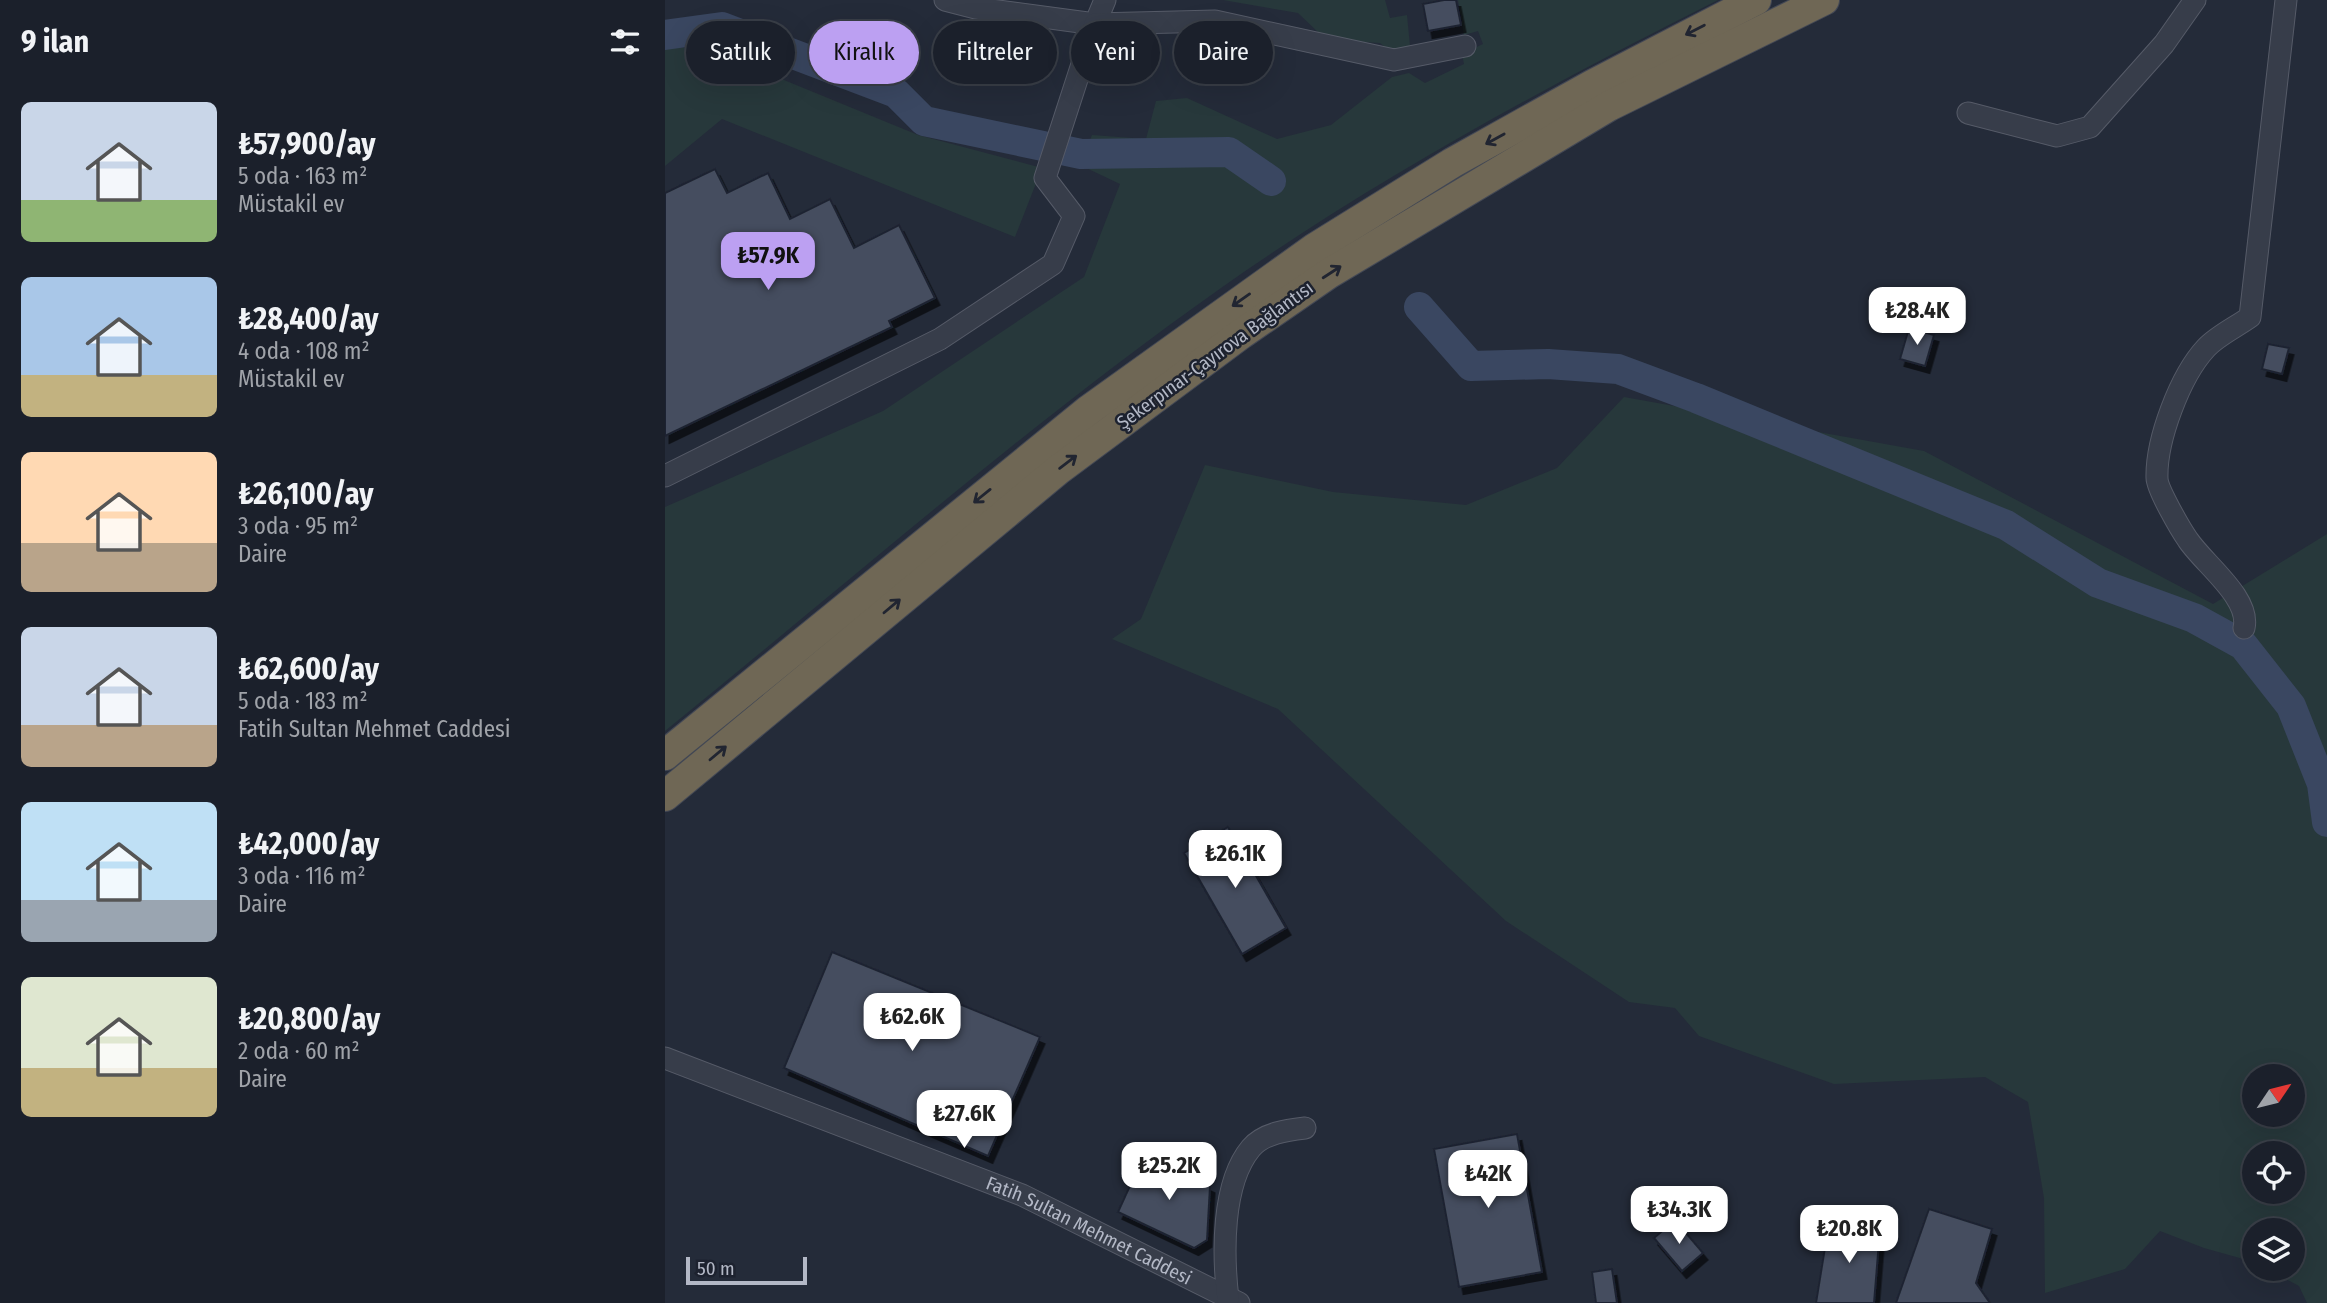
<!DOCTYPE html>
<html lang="tr">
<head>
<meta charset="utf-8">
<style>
  :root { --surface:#1b202b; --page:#282d37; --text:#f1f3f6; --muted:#a0a3a9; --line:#393e47; --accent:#bca0f2 }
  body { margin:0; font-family:"Fira Sans Condensed",sans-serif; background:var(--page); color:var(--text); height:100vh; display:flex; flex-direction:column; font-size:26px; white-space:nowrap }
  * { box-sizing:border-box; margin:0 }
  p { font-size:23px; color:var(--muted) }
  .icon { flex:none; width:38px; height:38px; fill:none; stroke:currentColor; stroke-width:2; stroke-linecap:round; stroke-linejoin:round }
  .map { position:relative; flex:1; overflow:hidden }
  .side { display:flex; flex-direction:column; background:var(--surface); width:665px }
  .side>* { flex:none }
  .banner { position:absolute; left:21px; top:21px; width:665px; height:63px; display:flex; gap:14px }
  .needle { width:46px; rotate:55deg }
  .tools { position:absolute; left:1577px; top:1064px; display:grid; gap:14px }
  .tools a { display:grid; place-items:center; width:63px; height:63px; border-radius:50%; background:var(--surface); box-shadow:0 7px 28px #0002,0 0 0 2px var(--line); font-size:35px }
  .scale { position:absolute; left:21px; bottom:18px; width:121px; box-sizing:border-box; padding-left:7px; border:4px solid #b3b8c6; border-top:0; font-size:19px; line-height:24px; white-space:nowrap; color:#b3b8c6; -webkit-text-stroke:5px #1d222f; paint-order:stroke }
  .price { position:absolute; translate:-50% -60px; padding:0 16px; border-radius:14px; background:#fff; color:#222; font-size:23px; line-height:46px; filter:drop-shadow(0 2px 4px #0008) }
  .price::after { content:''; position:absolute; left:50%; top:42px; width:21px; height:16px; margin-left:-10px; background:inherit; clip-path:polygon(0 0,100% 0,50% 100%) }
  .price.on { background:var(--accent); color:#111 }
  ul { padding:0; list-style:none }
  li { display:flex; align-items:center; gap:21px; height:175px; padding:0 21px }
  li span { display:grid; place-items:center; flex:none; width:196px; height:140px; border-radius:10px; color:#555 }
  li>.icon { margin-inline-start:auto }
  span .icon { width:84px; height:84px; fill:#fffc; stroke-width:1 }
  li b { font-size:30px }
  h2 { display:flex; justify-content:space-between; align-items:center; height:84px; padding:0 21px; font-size:30px }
  .chip { padding:0 24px; border-radius:32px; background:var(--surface); box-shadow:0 7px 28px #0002,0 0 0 2px var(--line); font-size:24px; line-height:63px }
  .chip.on { background:var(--accent); color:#111 }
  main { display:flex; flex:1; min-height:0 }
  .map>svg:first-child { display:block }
  .green { fill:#27383b; fill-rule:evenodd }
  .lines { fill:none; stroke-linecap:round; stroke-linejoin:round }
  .river { stroke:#3a4761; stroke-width:30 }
  .building { fill:#454e5e; stroke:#1f2431; stroke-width:2; filter:url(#shadow) }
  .minor-casing { stroke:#565b68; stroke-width:23 }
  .highway-casing { stroke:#434855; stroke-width:32 }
  .minor { stroke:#373d4a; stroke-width:21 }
  .highway { stroke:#6f6755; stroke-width:30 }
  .oneway { stroke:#212531 }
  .labels { text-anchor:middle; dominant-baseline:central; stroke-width:5; stroke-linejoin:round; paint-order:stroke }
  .street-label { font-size:19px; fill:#b3b8c6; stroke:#1d222f }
</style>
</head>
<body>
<main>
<section class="side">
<h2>9 ilan<svg class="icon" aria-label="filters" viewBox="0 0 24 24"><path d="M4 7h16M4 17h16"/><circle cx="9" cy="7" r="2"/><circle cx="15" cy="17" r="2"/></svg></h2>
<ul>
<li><span style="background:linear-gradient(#c9d6e8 70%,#8fb573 0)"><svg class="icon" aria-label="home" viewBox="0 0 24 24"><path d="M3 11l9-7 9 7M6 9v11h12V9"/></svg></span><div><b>₺57,900/ay</b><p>5 oda · 163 m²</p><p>Müstakil ev</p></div></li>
<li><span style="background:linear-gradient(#a9c7e8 70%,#c2b280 0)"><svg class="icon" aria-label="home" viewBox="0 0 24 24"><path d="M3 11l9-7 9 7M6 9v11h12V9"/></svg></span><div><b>₺28,400/ay</b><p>4 oda · 108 m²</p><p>Müstakil ev</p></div></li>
<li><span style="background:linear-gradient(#ffd9b3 65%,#b9a48a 0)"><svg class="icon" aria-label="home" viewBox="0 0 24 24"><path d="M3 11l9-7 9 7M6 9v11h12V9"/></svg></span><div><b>₺26,100/ay</b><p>3 oda · 95 m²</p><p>Daire</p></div></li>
<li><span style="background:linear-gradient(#c9d6e8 70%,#b9a48a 0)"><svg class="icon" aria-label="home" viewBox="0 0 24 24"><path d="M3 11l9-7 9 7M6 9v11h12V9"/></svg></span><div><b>₺62,600/ay</b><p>5 oda · 183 m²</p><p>Fatih Sultan Mehmet Caddesi</p></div></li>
<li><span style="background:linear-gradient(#bfe0f5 70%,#9aa5b1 0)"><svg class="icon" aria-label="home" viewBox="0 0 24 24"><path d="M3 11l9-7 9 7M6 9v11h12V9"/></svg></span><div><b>₺42,000/ay</b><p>3 oda · 116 m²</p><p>Daire</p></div></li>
<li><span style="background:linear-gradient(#dfe7d0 65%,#c2b280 0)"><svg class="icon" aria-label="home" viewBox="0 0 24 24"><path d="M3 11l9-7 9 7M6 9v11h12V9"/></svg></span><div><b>₺20,800/ay</b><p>2 oda · 60 m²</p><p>Daire</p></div></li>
</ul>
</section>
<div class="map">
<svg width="1662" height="1303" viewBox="0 0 1662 1303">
  <defs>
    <filter id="shadow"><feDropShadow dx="4.5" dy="7" stdDeviation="0" flood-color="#0009"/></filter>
  </defs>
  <rect width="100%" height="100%" fill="#242b39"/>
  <g class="green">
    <path d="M558 0H720L725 18 742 15 745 46 725 51 715 43 668 40 655 34 633 13Z"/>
    <path d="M793 0H1053C882 86 712 178 556 288 362 425 184 582 0 731V507L218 411 419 277 455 184 415 165 427 135 481 139 491 101 522 98 612 139 666 125 727 77 744 73 760 83 799 64 797 54 818 44 813 31 799 35Z"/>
    <path d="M10 47 43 49 253 135 377 168 350 237 57 119 0 166V49Z"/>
    <path d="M959 397 1259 451 1548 604 1662 534V1303H1642L1634 1286 1602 1269H1628V1230H1589V1262L1539 1248 1495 1231 1460 1269 1380 1293 1379 1198 1363 1102 1320 1077 1169 1084 1034 1036 1010 1008 964 1002 841 921 613 709 447 639 476 619 540 465 668 492 801 505 892 468ZM1589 1076H1628V1115H1589ZM1589 1153H1628V1192H1589Z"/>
  </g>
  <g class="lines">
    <g class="river">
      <path d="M0 35 57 27 231 93 259 121 416 154 564 152 606 181"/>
      <path d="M754 307 806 366 883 364 953 369 1031 398 1341 525 1433 583 1529 618 1578 645 1626 706 1657 784 1662 822"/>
    </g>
  </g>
  <g class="building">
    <path d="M779 0H791L796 25 763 31 758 4Z"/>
    <path d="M50 169 62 193 103 173 125 219 165 199 189 248 234 225 270 298 224 321 227 327 0 436V193Z"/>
    <path d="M1244 328 1269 335 1260 366 1235 359Z"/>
    <path d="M1603 344 1624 348 1617 374 1597 369Z"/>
    <path d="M563 827 621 928 577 954 519 853Z"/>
    <path d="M167 952 375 1037 323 1156 119 1068Z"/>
    <path d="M852 1134 877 1272 794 1287 769 1149Z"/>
    <path d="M479 1155 545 1186 542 1240 529 1248 453 1212Z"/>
    <path d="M1264 1209 1327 1229 1311 1283 1325 1303H1231Z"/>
    <path d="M1010 1220 1038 1253 1017 1271 989 1238Z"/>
    <path d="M1164 1223 1215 1229 1209 1303H1151Z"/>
    <path d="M947 1269 952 1303H931L927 1272Z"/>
  </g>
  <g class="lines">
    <defs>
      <g id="minor">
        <path d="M280 0 311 8 430 24 440 0"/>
        <path d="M1303 113 1392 136 1425 127 1499 44 1530 0"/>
        <path d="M0 476 275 339 388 264 409 216 380 178 430 24 550 21 729 60 800 46"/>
        <path d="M1579 628C1586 598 1539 564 1523 540 1516 530 1492 489 1492 478 1491 440 1515 376 1541 348 1552 336 1571 327 1585 317L1621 0"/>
        <path id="s1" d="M0 1058 357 1195 574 1303"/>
        <path d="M563 1299C558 1256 556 1184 586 1148 599 1133 622 1130 640 1128"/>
      </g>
      <g id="highway">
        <path d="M0 755 424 410 650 248 787 163 927 85 1091 0"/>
        <path d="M0 796 393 470 576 334 663 274 944 106 1159 0"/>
      </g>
    </defs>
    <use href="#minor" class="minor-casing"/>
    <use href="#highway" class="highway-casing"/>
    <use href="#minor" class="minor"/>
    <use href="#highway" class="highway"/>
  </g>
  <defs><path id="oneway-shaft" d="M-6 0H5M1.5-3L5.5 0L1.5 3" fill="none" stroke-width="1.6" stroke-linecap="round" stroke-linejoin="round" transform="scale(1.75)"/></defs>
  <g class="oneway">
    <use href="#oneway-shaft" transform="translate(1030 30) rotate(153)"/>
    <use href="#oneway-shaft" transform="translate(830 139) rotate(151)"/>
    <use href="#oneway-shaft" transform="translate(667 272) rotate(-33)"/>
    <use href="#oneway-shaft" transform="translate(576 300) rotate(145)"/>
    <use href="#oneway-shaft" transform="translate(403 462) rotate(-37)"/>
    <use href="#oneway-shaft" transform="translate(317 496) rotate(141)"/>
    <use href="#oneway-shaft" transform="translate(227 606) rotate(-40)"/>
    <use href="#oneway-shaft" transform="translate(53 753) rotate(-40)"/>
  </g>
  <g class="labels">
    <g class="street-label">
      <text transform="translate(550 355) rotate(-36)">Şekerpınar-Çayırova Bağlantısı</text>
      <text stroke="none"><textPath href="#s1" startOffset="458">Fatih Sultan Mehmet Caddesi</textPath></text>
    </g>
  </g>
</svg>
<div class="tools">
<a><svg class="needle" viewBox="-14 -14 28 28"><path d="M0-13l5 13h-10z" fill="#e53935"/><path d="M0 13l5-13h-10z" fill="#a0a3a9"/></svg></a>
<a><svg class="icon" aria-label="locate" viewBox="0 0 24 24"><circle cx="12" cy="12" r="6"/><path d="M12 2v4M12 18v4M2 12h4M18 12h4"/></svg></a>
<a><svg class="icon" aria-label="layers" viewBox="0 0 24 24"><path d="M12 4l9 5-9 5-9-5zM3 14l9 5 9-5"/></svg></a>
</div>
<div class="scale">50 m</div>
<b class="price on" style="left:103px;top:292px">₺57.9K</b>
<b class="price" style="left:1252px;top:347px">₺28.4K</b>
<b class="price" style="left:570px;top:890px">₺26.1K</b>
<b class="price" style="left:247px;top:1053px">₺62.6K</b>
<b class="price" style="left:299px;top:1150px">₺27.6K</b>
<b class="price" style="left:504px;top:1202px">₺25.2K</b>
<b class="price" style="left:823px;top:1210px">₺42K</b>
<b class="price" style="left:1014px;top:1246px">₺34.3K</b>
<b class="price" style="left:1184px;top:1265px">₺20.8K</b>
<div class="banner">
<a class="chip">Satılık</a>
<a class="chip on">Kiralık</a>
<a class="chip">Filtreler</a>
<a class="chip">Yeni</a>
<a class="chip">Daire</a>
</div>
</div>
</main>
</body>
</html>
